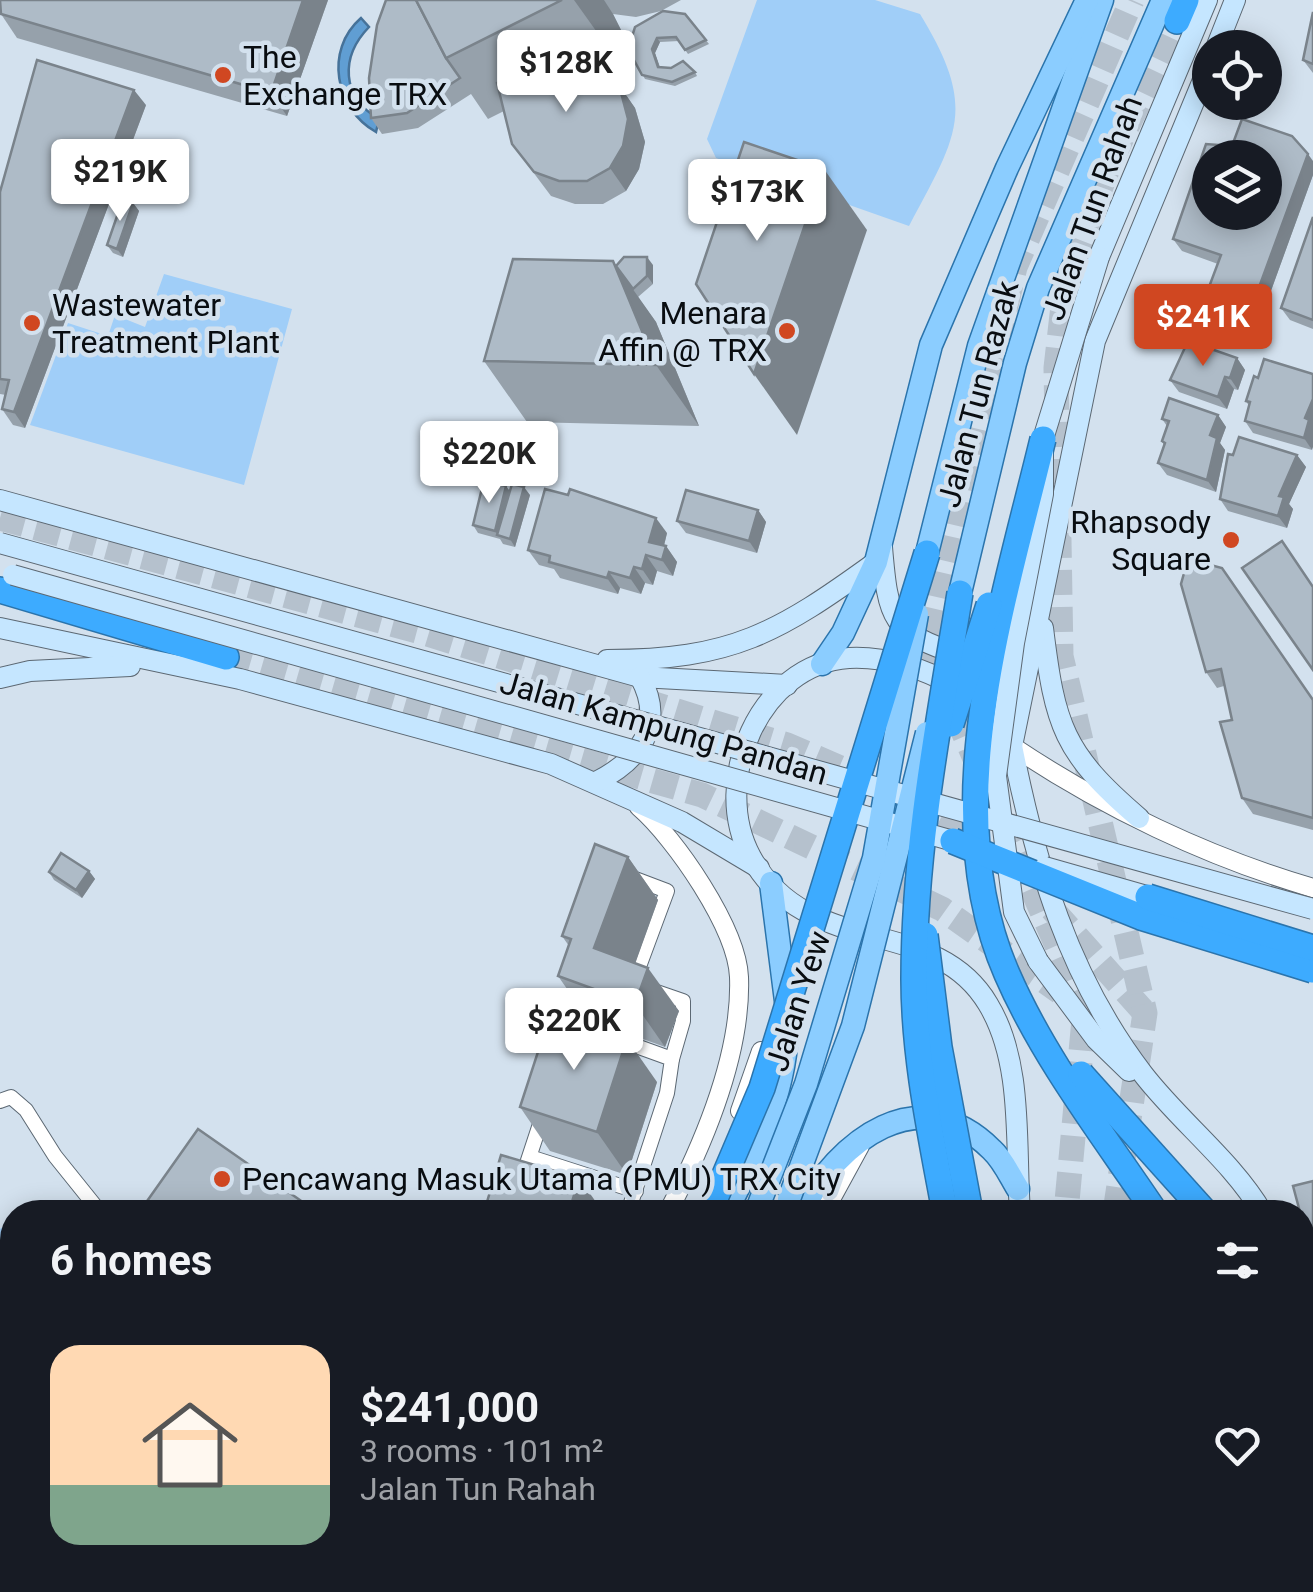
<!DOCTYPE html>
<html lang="en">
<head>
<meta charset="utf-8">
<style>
  :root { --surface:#171b24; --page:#20242c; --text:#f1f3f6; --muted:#9ea1a6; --accent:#d04721 }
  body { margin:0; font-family:Roboto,sans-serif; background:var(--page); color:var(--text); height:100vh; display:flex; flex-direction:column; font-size:38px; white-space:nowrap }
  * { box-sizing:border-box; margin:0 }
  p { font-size:32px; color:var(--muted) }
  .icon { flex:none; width:55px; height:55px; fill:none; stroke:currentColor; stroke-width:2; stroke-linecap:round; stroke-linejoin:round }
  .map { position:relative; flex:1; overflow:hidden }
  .details { position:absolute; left:0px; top:1200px; width:1315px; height:392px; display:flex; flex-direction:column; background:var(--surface); border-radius:40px 40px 0 0; box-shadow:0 5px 25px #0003 }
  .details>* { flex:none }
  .fabs { position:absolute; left:1192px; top:30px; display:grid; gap:20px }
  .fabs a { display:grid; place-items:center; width:90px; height:90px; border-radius:50%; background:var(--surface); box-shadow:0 5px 25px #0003; font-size:50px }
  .price { position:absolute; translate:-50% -85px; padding:0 22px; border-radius:10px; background:#fff; color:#222; font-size:32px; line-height:65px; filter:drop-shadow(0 2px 5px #0008) }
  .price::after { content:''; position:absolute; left:50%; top:60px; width:30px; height:22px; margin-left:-15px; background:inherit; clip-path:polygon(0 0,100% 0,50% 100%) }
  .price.current { background:var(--accent); color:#fff }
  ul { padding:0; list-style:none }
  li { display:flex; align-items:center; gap:30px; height:250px; padding:0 50px }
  li span { display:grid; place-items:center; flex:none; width:280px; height:200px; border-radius:30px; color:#555 }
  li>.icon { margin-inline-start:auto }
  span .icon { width:120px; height:120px; fill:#fffc; stroke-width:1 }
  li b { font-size:42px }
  h2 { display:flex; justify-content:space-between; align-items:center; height:120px; padding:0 50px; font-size:42px }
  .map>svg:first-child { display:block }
  .green { fill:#a0cef8 }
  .water { fill:#609ed3; stroke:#467299; stroke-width:2.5 }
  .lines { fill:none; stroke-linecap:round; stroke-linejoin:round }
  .motorway-tunnel { stroke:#b5c1cd; stroke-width:25; stroke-dasharray:25 12; stroke-linecap:butt }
  .minor-casing { stroke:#5c6873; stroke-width:16 }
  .tertiary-casing { stroke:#5c6873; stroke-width:20 }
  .secondary-casing { stroke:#5c6873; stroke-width:22 }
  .primary-casing { stroke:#2b74ac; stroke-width:25 }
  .motorway-casing { stroke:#2b74ac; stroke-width:28 }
  .minor { stroke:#fff; stroke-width:14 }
  .tertiary { stroke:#fff; stroke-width:18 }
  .secondary { stroke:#c5e6ff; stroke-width:20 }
  .primary { stroke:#8bcdff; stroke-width:22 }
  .motorway { stroke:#3dabff; stroke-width:25 }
  .secondary-bridge-casing { stroke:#5c6873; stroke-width:22; stroke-linecap:butt }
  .primary-bridge-casing { stroke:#2b74ac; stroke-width:25; stroke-linecap:butt }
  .motorway-bridge-casing { stroke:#2b74ac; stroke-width:28; stroke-linecap:butt }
  .secondary-bridge { stroke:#c5e6ff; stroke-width:20 }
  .primary-bridge { stroke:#8bcdff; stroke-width:22 }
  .motorway-bridge { stroke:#3dabff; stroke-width:25 }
  .wall { fill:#96a1ab }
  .shaded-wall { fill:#7a838b }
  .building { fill:#aebbc7; stroke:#7a838b; stroke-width:2.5; fill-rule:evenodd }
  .poi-dot { fill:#d04721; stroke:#d3e1ee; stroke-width:4 }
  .labels { text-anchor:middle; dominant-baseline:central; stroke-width:9; stroke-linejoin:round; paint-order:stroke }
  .poi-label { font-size:32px; fill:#090d11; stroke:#d3e1ee; text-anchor:start }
  .street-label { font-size:32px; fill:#090d11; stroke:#d3e1ee }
</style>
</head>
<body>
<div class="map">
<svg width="1313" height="1592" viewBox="0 0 1313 1592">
  <rect width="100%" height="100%" fill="#d3e1ee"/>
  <g class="green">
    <path d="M757 0H875L920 14C978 109 958 134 909 226L716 158 707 139Z"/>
    <path d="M164 274 292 309 244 485 30 425 68 323 108 336 115 315 145 327Z"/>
    <path d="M12 1221V1471L0 1464V1229Z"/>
  </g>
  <path class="water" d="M361 18 369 27C340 57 341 97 379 119L376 132C335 109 324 50 361 18Z"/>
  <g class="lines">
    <g class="motorway-tunnel">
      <path d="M0 518 421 632 787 745 864 778"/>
      <path d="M226 657 702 795 942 909 1060 992"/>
      <path d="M980 770 927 649 1015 267 1132 0"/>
      <path d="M908 801 951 825 983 851"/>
      <path d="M1002 821 1085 1009 1066 1212"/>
      <path d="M1052 909 1145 1013"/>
      <path d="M1115 1212 1145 1013 1061 656 1056 368 1066 279 1110 163 1177 21"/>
      <path d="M812 1592 829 1580"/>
      <path d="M850 1592 864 1580"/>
    </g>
    <defs>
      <g id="minor">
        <path d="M630 877 667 891 634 980"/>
        <path d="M654 991 683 1001V1021L672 1059"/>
        <path d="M567 1036 581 984"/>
        <path d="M614 1038 672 1059 667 1093 628 1212"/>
        <path d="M0 1101 11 1097 26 1110 55 1156 100 1212"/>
        <path d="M530 1157 636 1191"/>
        <path d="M511 1212 542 1118"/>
        <path d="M30 1592 38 1580"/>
      </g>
      <g id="tertiary">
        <path d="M1012 746C1103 807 1207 857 1313 888"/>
        <path d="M639 807C675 838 737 928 739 977 742 1055 703 1145 668 1212"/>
        <path d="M740 1111 761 1051"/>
        <path d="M824 1212 860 1146"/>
        <path d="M1212 1580 1213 1592"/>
        <path d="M1252 1580 1292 1592"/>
        <path d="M441 1592 450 1580"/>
        <path d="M647 1592 649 1580"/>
      </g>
      <g id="secondary">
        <path d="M1216 48 1235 0"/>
        <path d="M1099 257 1207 0"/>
        <path d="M0 500 640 677 787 685"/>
        <path d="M882 547C888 619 891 633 961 655"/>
        <path d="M0 628 240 679 551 764 682 822 759 868"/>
        <path d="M1043 628C1055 726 1063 753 1139 818"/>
        <path d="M607 660C732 660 778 633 876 562"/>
        <path d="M0 678 30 671 130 666"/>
        <path d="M957 687C924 669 888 656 849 658 759 664 710 782 751 857 808 961 934 913 988 1004 1024 1063 1015 1146 1020 1212"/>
        <path d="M996 724 1012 746C1036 866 1068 976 1143 1074 1180 1122 1232 1161 1262 1212"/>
        <path d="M1012 746 1095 341 1210 63"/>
        <path d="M596 782C640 760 666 724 640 677"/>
        <path d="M1038 961 1096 1039 1129 1071"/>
      </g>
      <g id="primary">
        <path d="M927 553 979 346 1102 0"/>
        <path d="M960 593 1015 363 1038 288 1163 0"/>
        <path d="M822 664 843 633 876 562 931 345 1007 168 1087 0"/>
        <path d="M771 883 786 1001"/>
        <path d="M726 1212C755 1156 784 1097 787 1033"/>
        <path d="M801 1212C838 1141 919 1077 992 1150 1003 1160 1010 1176 1018 1189"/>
        <path d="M470 1592 479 1580"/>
        <path d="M499 1592 508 1580"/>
        <path d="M527 1592 536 1580"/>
        <path d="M551 1592 560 1580"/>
      </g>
      <g id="motorway">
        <path d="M1177 21 1186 0"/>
        <path d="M0 590 226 657"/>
        <path d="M1302 1283 1313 1286"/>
        <path d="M1302 1343 1313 1331"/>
        <path d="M1302 1385 1313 1374"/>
        <path d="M584 1580 588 1592"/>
        <path d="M616 1580 618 1592"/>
        <path d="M1240 1580 1260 1592"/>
        <path d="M724 1592 727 1580"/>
        <path d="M891 1592 895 1580"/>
        <path d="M1108 1592 1119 1580"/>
      </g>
    </defs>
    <use href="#minor" class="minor-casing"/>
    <use href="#tertiary" class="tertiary-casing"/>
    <use href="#secondary" class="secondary-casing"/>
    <use href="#primary" class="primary-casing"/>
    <use href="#motorway" class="motorway-casing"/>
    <use href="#minor" class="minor"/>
    <use href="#tertiary" class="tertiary"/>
    <use href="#secondary" class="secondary"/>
    <use href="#primary" class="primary"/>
    <use href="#motorway" class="motorway"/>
    <defs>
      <g id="secondary-bridge">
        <path d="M0 543 1313 909"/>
        <path d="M13 575 964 844"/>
        <path d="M1045 867 1161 900"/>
        <path d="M1038 961 1014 912 996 776 1014 643 1043 494V439L1099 257"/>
      </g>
      <g id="primary-bridge">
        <path d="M789 1199 853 1026 927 733"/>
        <path d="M756 1212 806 1084 874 858 917 614"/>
      </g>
      <g id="motorway-bridge">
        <path d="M1043 439C1003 605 935 810 1007 974 1044 1059 1104 1136 1155 1212"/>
        <path d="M951 724 989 605"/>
        <path d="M953 841 1141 917 1313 970"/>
        <path d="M1148 897 1313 948"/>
        <path d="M925 935 939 1047 970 1212"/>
        <path d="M1081 1074 1205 1212"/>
        <path d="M710 1210 762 1088 927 553"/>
        <path d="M945 1212C931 1136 914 1057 914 979 914 849 939 721 960 593"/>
      </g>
    </defs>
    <use href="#secondary-bridge" class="secondary-bridge-casing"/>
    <use href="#primary-bridge" class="primary-bridge-casing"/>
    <use href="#motorway-bridge" class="motorway-bridge-casing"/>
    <use href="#secondary-bridge" class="secondary-bridge"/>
    <use href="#primary-bridge" class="primary-bridge"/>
    <use href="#motorway-bridge" class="motorway-bridge"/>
  </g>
  <g class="wall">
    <path d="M0 0H328L287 116 17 38 1 14Z"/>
    <path d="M386 0H681L661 11 636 17 613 14 621 30 614 56 600 63 619 85 635 108 645 142 639 169 626 191 603 204H575L551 196 512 144 504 111 488 119 471 94 418 128 382 134 371 118Z"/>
    <path d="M1313 12V73L1303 60Z"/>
    <path d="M685 14 709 44 688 54 679 41 660 42 655 53 660 67 695 72 697 76 675 86 645 79 628 49Z"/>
    <path d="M146 105 25 428 13 425 2 409 6 395 0 394V192Z"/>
    <path d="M1313 161V175L1256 332 1219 320 1211 308 1215 296 1209 287 1218 264 1182 251 1173 239Z"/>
    <path d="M133 203 139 211 123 257 113 253 107 245Z"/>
    <path d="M1313 217V329L1290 320 1281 308Z"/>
    <path d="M613 261 616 266 653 265V284L638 297 656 322 699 426 527 422 484 361Z"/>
    <path d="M1237 358 1245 370 1238 390 1234 389 1227 409 1179 392 1170 380Z"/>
    <path d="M1264 359 1312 450 1253 433 1245 421 1249 406 1246 401 1258 378Z"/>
    <path d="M1218 415 1226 427 1220 443 1225 450 1216 492 1167 475 1158 463 1164 445 1162 441 1167 426 1162 419Z"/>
    <path d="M1233 455H1297L1306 467 1289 504 1293 509 1287 528 1228 511 1220 499Z"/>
    <path d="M510 491 530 495 515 547 503 544 500 539 478 533 473 525Z"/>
    <path d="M758 510 766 522 757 553 686 533 677 521Z"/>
    <path d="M667 533 664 546H666L677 562 673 576 657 571 653 585 645 583 641 594 620 588 618 594 560 578 554 569 539 565 528 550Z"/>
    <path d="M1181 584 1313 699V830L1253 814 1242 798 1232 720 1224 686 1217 688 1206 672Z"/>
    <path d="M628 857 658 900 635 963 679 1011 665 1047 588 1019 558 976 569 946 562 936Z"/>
    <path d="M89 871 95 879 82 898 54 880 49 872Z"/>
    <path d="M657 1082 627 1175 550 1151 520 1107Z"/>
  </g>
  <g class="shaded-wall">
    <path d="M303 0H328L287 116 271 93Z"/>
    <path d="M574 0H604L613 14 621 30 614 56Z"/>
    <path d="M657 38 660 42 655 53 661 71 652 49Z"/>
    <path d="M619 85 635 108 645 142 639 169 626 191 610 168Z"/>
    <path d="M134 90 146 105 25 428 14 412Z"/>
    <path d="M1308 154 1313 161V175L1256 332 1247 320Z"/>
    <path d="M824 169 867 230 797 435 754 374Z"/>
    <path d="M133 203 139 211 123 257 117 249Z"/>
    <path d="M647 257 653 265V284L647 276Z"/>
    <path d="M613 261 656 322 699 426 656 365Z"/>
    <path d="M1237 358 1245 370 1238 390 1230 378Z"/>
    <path d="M1225 377 1234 389 1227 409 1218 397Z"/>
    <path d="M1313 399V447L1312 450 1304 438 1305 418Z"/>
    <path d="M1218 415 1226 427 1220 443 1225 450 1216 492 1207 480 1210 435Z"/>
    <path d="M1297 455 1306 467 1289 504 1293 509 1287 528 1278 516 1279 496Z"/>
    <path d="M506 486 512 494 499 536 495 531Z"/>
    <path d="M524 487 530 495 515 547 510 539Z"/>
    <path d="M758 510 766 522 757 553 749 541Z"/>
    <path d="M656 518 667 533 661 557 649 542Z"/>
    <path d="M666 546 677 562 673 576 662 560Z"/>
    <path d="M646 555 657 571 653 585 642 569Z"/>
    <path d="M634 567 645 583 641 594 630 578Z"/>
    <path d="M609 572 620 588 618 594 607 578Z"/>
    <path d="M628 857 658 900 625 992 594 948Z"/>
    <path d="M89 871 95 879 82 898 76 890Z"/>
    <path d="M648 968 679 1011 665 1047 635 1004Z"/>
    <path d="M627 1039 657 1082 627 1175 597 1132Z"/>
    <path d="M579 1178 603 1212H569Z"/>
    <path d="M12 1521V1547L0 1567V1541Z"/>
    <path d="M391 1580H414L405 1592H382Z"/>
  </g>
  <g class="building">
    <path d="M0 0H303L271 93 1 14Z"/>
    <path d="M386 0H416L446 58 460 78 407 113 371 118 369 78 377 25Z"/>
    <path d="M416 0H562L446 58Z"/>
    <path d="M663 11 685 14 706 40 685 50 676 37 657 38 652 49 658 67 671 68 683 61 695 72 672 82 642 75 628 49 635 27Z"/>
    <path d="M1313 12V64L1303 60Z"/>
    <path d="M581 41 619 85 628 119 623 146 610 168 587 181H559L534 172 512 144 497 83Z"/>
    <path d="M37 60 134 90 14 412 2 409 9 380 0 379V192Z"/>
    <path d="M1242 119 1292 136 1308 154 1247 320 1211 308 1216 290 1209 287 1221 255 1173 239 1206 144 1232 146ZM1210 158H1265V212H1210Z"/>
    <path d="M744 142 824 169 754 374 696 284Z"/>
    <path d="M123 199 133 203 117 249 107 245Z"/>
    <path d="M1313 217V320L1281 308Z"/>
    <path d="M624 257H647V276L633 289 616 266Z"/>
    <path d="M513 259 613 261 656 365 484 361Z"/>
    <path d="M1188 341 1237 358 1230 378 1225 377 1218 397 1170 380Z"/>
    <path d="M1264 359 1313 374V399L1305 418 1309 420 1304 438 1245 421 1250 402 1246 401 1254 376 1258 378Z"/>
    <path d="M1169 398 1218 415 1210 435 1217 438 1207 480 1158 463 1165 443 1162 441 1169 421 1162 419Z"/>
    <path d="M1239 437 1297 455 1279 496 1284 497 1278 516 1220 499 1228 454 1233 455Z"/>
    <path d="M484 480 506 486 495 531 473 525Z"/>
    <path d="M512 484 524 487 510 539 497 535Z"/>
    <path d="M545 489 568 495 570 489 656 518 649 542 666 546 662 560 646 555 642 569 634 567 630 578 609 572 607 578 549 562 550 556 528 550Z"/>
    <path d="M686 490 758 510 749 541 677 521Z"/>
    <path d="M1282 541 1313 587V670L1242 568Z"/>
    <path d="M1188 559 1222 568 1313 700V818L1242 798 1220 722 1232 720 1221 669 1206 672 1181 584Z"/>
    <path d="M595 844 628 857 594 948 648 968 635 1004 558 976 571 939 562 936Z"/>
    <path d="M61 853 89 871 76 890 49 872Z"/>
    <path d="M550 1015 627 1039 597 1132 520 1107Z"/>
    <path d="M198 1129 317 1212H156L145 1204Z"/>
    <path d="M501 1155 579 1178 569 1212H484Z"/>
    <path d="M1313 1181V1243L1309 1244 1302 1220V1212H1300L1293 1186Z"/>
    <path d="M0 1487 12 1495V1521L0 1541Z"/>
    <path d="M65 1580H98L114 1592H59L57 1590Z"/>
    <path d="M346 1580H391L382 1592H337Z"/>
  </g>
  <g class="poi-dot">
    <circle cx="223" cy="75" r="10"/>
    <circle cx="32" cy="323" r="10"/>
    <circle cx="787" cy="331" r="10"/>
    <circle cx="1231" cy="540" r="10"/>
    <circle cx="222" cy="1179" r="10"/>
  </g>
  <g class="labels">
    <g class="poi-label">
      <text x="243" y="57">The<tspan x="243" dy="37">Exchange TRX</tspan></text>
      <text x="52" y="305">Wastewater<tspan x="52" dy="37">Treatment Plant</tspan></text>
      <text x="767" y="313" text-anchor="end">Menara<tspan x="767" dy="37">Affin @ TRX</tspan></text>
      <text x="1211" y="522" text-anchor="end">Rhapsody<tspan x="1211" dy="37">Square</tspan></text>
      <text x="242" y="1179">Pencawang Masuk Utama (PMU) TRX City</text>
    </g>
    <g class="street-label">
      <text transform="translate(1092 208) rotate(-70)">Jalan Tun Rahah</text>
      <text transform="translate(978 394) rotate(-75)">Jalan Tun Razak</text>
      <text transform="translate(664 728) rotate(16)">Jalan Kampung Pandan</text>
      <text transform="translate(798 1001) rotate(-72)">Jalan Yew</text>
    </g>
  </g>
</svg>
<div class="fabs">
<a><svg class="icon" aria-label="locate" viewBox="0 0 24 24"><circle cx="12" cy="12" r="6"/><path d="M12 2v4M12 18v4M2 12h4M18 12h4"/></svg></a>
<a><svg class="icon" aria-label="layers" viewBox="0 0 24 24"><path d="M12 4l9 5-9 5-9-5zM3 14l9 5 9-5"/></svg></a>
</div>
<b class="price" style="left:566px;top:115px">$128K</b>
<b class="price" style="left:120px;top:224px">$219K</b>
<b class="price" style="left:757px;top:244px">$173K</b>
<b class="price current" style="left:1203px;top:369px">$241K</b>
<b class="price" style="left:489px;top:506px">$220K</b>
<b class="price" style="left:574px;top:1073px">$220K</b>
<section class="details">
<h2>6 homes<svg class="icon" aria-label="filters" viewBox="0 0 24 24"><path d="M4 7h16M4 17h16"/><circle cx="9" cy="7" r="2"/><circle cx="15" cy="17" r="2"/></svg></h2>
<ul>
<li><span style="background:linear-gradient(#ffd9b3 70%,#7fa58c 0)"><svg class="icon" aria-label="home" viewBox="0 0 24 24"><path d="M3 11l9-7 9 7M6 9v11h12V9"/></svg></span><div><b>$241,000</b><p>3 rooms · 101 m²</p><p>Jalan Tun Rahah</p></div><svg class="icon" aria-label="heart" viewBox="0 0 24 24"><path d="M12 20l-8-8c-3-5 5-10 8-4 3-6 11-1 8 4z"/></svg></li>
</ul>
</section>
</div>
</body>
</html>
